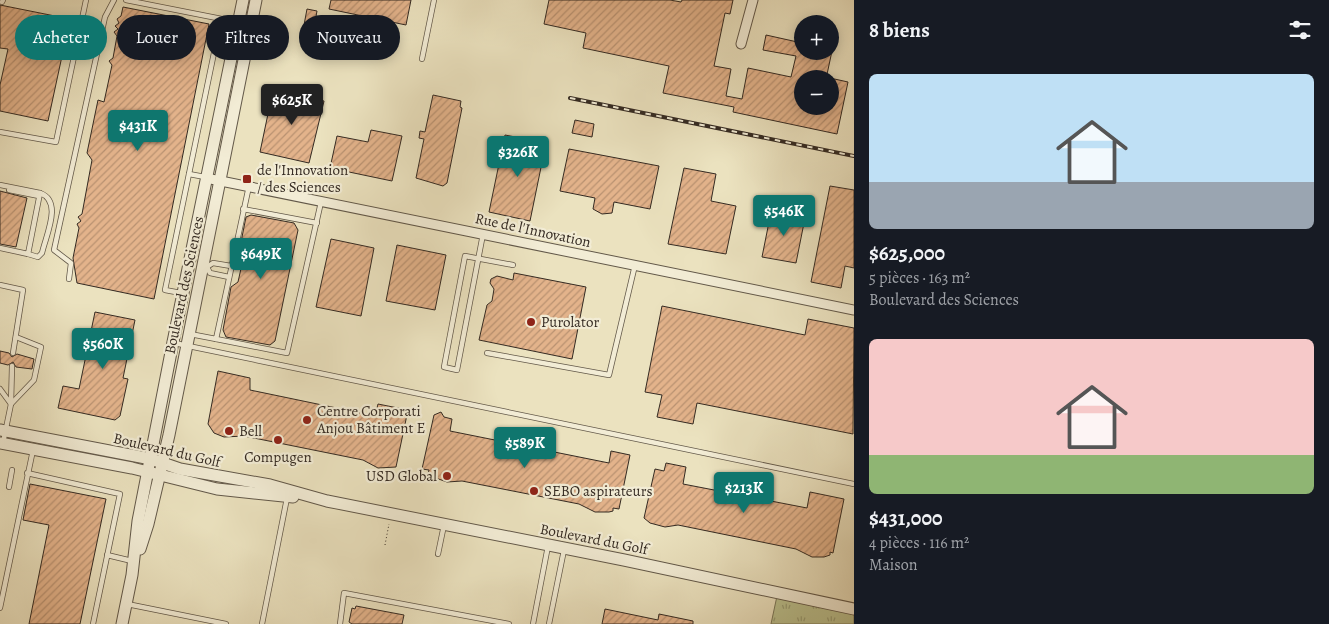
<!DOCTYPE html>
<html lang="fr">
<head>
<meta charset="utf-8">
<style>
  :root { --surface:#171b24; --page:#20242c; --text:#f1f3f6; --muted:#9ea1a6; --accent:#0f766e }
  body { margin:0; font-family:Alegreya,serif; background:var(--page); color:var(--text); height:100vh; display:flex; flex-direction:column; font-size:19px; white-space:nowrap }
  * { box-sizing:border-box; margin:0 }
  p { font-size:16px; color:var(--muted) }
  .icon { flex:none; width:28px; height:28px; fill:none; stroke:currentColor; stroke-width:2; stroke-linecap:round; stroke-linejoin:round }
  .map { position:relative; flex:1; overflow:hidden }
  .panel { display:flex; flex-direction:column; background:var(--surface); width:475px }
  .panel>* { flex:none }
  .guide { position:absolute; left:15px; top:15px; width:475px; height:45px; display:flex; gap:10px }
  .fabs { position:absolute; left:794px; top:15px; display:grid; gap:10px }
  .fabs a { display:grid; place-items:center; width:45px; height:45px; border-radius:50%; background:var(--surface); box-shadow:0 2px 12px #0003; font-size:25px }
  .price { position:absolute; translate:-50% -42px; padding:0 11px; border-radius:5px; background:var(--accent); color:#fff; font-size:16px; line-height:32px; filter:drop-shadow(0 1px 2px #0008) }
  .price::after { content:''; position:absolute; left:50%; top:30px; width:15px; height:11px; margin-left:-8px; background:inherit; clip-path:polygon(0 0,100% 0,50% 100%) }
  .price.on { background:#222; color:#fff }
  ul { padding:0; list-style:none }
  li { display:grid; align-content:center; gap:10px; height:265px; padding:0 15px }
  li span { display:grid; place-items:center; height:155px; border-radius:8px; color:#555 }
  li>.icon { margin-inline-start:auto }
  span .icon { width:90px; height:90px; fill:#fffc; stroke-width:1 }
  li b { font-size:21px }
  h2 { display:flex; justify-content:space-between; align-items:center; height:60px; padding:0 15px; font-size:21px }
  .tag { padding:0 18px; border-radius:22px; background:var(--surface); box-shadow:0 2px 12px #0003; font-size:18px; line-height:45px }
  .tag.on { background:var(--accent); color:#fff }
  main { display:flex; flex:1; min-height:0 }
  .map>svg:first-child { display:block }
  .grass { fill:url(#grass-tufts); stroke:#787659 }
  .building { fill:url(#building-hatch); stroke:#342a22 }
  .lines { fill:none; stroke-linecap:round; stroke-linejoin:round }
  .service-casing { stroke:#625849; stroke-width:6 }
  .minor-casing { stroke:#625849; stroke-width:11 }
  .tertiary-casing { stroke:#625849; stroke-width:13 }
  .path { stroke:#342a22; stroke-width:1; stroke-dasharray:1 2.5; stroke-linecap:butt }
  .service { stroke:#f2ecd5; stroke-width:4.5 }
  .minor { stroke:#f2ecd5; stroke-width:9 }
  .tertiary { stroke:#f2ecd5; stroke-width:11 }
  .rail-casing { stroke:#342a22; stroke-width:4 }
  .rail { stroke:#f2ecd5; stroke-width:2; stroke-dasharray:5.5; stroke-linecap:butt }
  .poi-dot { fill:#8f2418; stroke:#f2ecd5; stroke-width:2 }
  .labels { text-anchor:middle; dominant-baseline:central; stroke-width:4.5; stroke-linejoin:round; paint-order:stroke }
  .poi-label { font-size:15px; fill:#342a22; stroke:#f2ecd5; text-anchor:start }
  .street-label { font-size:15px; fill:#342a22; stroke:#f2ecd5 }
</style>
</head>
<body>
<main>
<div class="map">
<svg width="854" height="624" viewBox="0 0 854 624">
  <defs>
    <pattern id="grass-tufts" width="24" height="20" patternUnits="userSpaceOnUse" patternTransform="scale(1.25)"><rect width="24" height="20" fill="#bbc290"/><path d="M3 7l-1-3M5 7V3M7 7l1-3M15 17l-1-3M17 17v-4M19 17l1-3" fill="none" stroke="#999e75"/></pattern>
    <pattern id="building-hatch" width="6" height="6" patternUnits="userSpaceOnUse" patternTransform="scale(1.25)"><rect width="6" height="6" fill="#e3b38b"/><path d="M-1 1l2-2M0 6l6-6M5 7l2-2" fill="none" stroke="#b99271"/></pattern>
  </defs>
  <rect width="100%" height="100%" fill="#ebe2bf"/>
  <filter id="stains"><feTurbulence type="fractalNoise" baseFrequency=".004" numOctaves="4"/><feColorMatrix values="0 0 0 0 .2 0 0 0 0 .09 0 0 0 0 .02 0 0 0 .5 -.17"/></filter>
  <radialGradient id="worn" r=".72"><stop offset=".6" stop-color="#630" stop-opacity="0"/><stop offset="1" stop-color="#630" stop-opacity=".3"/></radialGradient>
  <path class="grass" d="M777 596 854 610V624H771Z"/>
  <g class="building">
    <path d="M331 0H411L406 25 329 9Z"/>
    <path d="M549 0H670L681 2 682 0H733L730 14 725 13 714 66 731 69 726 96 742 99 748 68 791 77 796 56 763 50 766 35 802 43V51H832L826 79H802V106H830V78L848 82 837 134 733 112 734 107 663 93 669 66 583 48 586 33 544 24Z"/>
    <path d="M0 5 70 19 48 121 0 111V85L8 49 0 48Z"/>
    <path d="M123 7 209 24 154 299 77 283 73 258 79 228 77 224 81 221 78 217 82 214 92 160 87 153 98 100 104 102 112 65 109 61 113 58 117 36 114 32 118 29 115 26 119 23 117 19 121 16Z"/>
    <path d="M307 9 317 11 314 27 304 25Z"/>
    <path d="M273 90 324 101 309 163 260 152Z"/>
    <path d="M433 95 461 101 460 107 462 108 447 183 443 186 416 178 424 139 419 138 420 131 425 132Z"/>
    <path d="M575 120 594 124 592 137 572 133Z"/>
    <path d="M371 130 402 136 392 181 330 168 337 136 368 142Z"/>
    <path d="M505 135 546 143 530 221 489 212Z"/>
    <path d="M569 149 659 166 650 209 614 202 612 213 602 214 593 209 595 198 560 191Z"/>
    <path d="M684 168 716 174 711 201 736 206 726 254 668 244Z"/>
    <path d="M830 186 854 190V268L845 266 841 288 811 282Z"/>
    <path d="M0 191 27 198 16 247 0 244Z"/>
    <path d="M771 212 805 218 796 263 762 257Z"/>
    <path d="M251 215 294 223 298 230 275 341 270 345 226 337 223 330 231 287 238 282 242 264 238 257 246 217Z"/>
    <path d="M331 239 374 248 361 316 316 307Z"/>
    <path d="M397 245 446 255 435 310 386 301Z"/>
    <path d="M514 273 586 287 572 359 479 340 487 305 492 301 494 289 490 283 491 279 497 276 513 280Z"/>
    <path d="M662 306 805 335 808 319 854 328 853 434 697 403 693 424 657 417 662 395 645 392Z"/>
    <path d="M95 312 135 320 123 378 128 379 120 416 115 420 58 408 63 386 79 389Z"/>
    <path d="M0 351 9 353 12 357 17 354 34 359 32 369 16 367 13 362 8 365 0 363Z"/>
    <path d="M218 371 250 378V390L375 416 378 404 408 410 396 467 378 468 363 460 244 436 224 437 214 433 208 424Z"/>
    <path d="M441 412 444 417 452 419 450 431 609 463 611 451 630 455 619 509 613 508V511L609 512H595L579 504 462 481 447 482 433 477 428 474 429 470 422 469 434 415Z"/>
    <path d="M666 463 686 467 683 484 807 508 810 492 844 499 833 553 830 552V555L824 557H812L796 549 678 525 665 527 650 523 644 518 655 469 664 471Z"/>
    <path d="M30 484 106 499 80 624H29L49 525 23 520Z"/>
    <path d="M356 606 404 615 402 624H352L349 622 352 608 355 609Z"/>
    <path d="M605 609 658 620 659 614 693 621V624H602Z"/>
  </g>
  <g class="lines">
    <defs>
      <g id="service">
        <path d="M126 0 237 22"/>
        <path d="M2 2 3 0"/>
        <path d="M422 59 434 0"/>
        <path d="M0 132 56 142 86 0"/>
        <path d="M189 174 205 177"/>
        <path d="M0 185 40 193 28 254 0 248"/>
        <path d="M9 190 39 196"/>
        <path d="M243 209 317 223"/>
        <path d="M483 234 457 370 444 367 465 256 513 265"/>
        <path d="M28 254 38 257 42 253C46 235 63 201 40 193"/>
        <path d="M204 267H207L210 273 229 277"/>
        <path d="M207 267 213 263 231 266"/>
        <path d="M69 279 71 263 54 250 105 17 114 0"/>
        <path d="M0 285 23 290 13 353"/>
        <path d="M181 293 165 290 221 19"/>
        <path d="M190 334 216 339 249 186"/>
        <path d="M216 339 287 353 321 202"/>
        <path d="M174 343 854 484"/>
        <path d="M487 353 609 375 635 265"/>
        <path d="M0 389 11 404 34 380 41 347 16 337"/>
        <path d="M3 443 11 404 12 366"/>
        <path d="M27 473 120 494 93 624"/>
        <path d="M9 487 12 470"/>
        <path d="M438 554 444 525"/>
        <path d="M107 555 132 561"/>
        <path d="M127 604 226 624"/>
        <path d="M0 608 33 450"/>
        <path d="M262 624 287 498"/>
        <path d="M340 624 344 593 509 624"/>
        <path d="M533 624 548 546"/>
        <path d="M549 624 564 550"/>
      </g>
      <g id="minor">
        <path d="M741 44 753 0"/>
        <path d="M206 178 854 310"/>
      </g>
      <g id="tertiary">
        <path d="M0 430 151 459 180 469 270 485 327 501 624 560 854 609"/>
        <path d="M0 443 132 468 217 489 293 497"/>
        <path d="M140 549 148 524 169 435 256 0"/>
        <path d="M122 624 132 575 138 521 173 342 243 0"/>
      </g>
    </defs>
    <use href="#service" class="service-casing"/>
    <use href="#minor" class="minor-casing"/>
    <use href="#tertiary" class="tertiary-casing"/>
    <path class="path" d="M385 545 389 524"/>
    <use href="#service" class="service"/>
    <use href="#minor" class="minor"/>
    <use href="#tertiary" class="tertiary"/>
    <defs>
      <path id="rail" d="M570 98 854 156"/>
    </defs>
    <use href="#rail" class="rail-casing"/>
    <use href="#rail" class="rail"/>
  </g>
  <g class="poi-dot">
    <rect x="242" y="174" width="10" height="10" rx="2.5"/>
    <circle cx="531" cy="322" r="5"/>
    <circle cx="307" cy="420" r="5"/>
    <circle cx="229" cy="431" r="5"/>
    <circle cx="278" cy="440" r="5"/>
    <circle cx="447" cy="476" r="5"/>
    <circle cx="534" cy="491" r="5"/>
  </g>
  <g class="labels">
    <g class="poi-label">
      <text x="257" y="170">de l'Innovation<tspan x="257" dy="17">/ des Sciences</tspan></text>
      <text x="541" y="322">Purolator</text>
      <text x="317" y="411">Centre Corporati<tspan x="317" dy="17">Anjou Bâtiment E</tspan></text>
      <text x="239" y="431">Bell</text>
      <text x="278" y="457" text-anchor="middle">Compugen</text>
      <text x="437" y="476" text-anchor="end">USD Global</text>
      <text x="544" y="491">SEBO aspirateurs</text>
    </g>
    <g class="street-label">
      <text transform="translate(533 230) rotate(12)">Rue de l'Innovation</text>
      <text transform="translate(184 285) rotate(-78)">Boulevard des Sciences</text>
      <text transform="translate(167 450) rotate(13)">Boulevard du Golf</text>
      <text transform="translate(594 539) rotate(11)">Boulevard du Golf</text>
    </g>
  </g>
  <rect width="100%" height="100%" filter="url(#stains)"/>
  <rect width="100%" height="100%" fill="url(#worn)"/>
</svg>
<div class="fabs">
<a>+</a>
<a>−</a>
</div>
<b class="price on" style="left:292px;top:126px">$625K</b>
<b class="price" style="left:138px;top:152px">$431K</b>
<b class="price" style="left:518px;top:178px">$326K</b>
<b class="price" style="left:784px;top:237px">$546K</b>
<b class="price" style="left:261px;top:280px">$649K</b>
<b class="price" style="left:103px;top:370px">$560K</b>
<b class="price" style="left:525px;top:469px">$589K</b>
<b class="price" style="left:744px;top:514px">$213K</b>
<div class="guide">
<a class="tag on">Acheter</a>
<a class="tag">Louer</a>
<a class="tag">Filtres</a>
<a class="tag">Nouveau</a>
</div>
</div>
<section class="panel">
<h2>8 biens<svg class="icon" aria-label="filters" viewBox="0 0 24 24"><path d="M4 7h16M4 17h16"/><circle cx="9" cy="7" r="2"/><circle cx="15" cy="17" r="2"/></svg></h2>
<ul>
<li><span style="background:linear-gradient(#bfe0f5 70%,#9aa5b1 0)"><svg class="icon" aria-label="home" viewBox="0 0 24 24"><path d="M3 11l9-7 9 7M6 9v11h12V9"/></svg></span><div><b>$625,000</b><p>5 pièces · 163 m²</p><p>Boulevard des Sciences</p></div></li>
<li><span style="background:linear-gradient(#f6c9c9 75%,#8fb573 0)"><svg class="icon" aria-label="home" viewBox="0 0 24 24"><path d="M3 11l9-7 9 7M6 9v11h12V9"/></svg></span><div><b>$431,000</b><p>4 pièces · 116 m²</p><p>Maison</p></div></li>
</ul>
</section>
</main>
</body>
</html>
